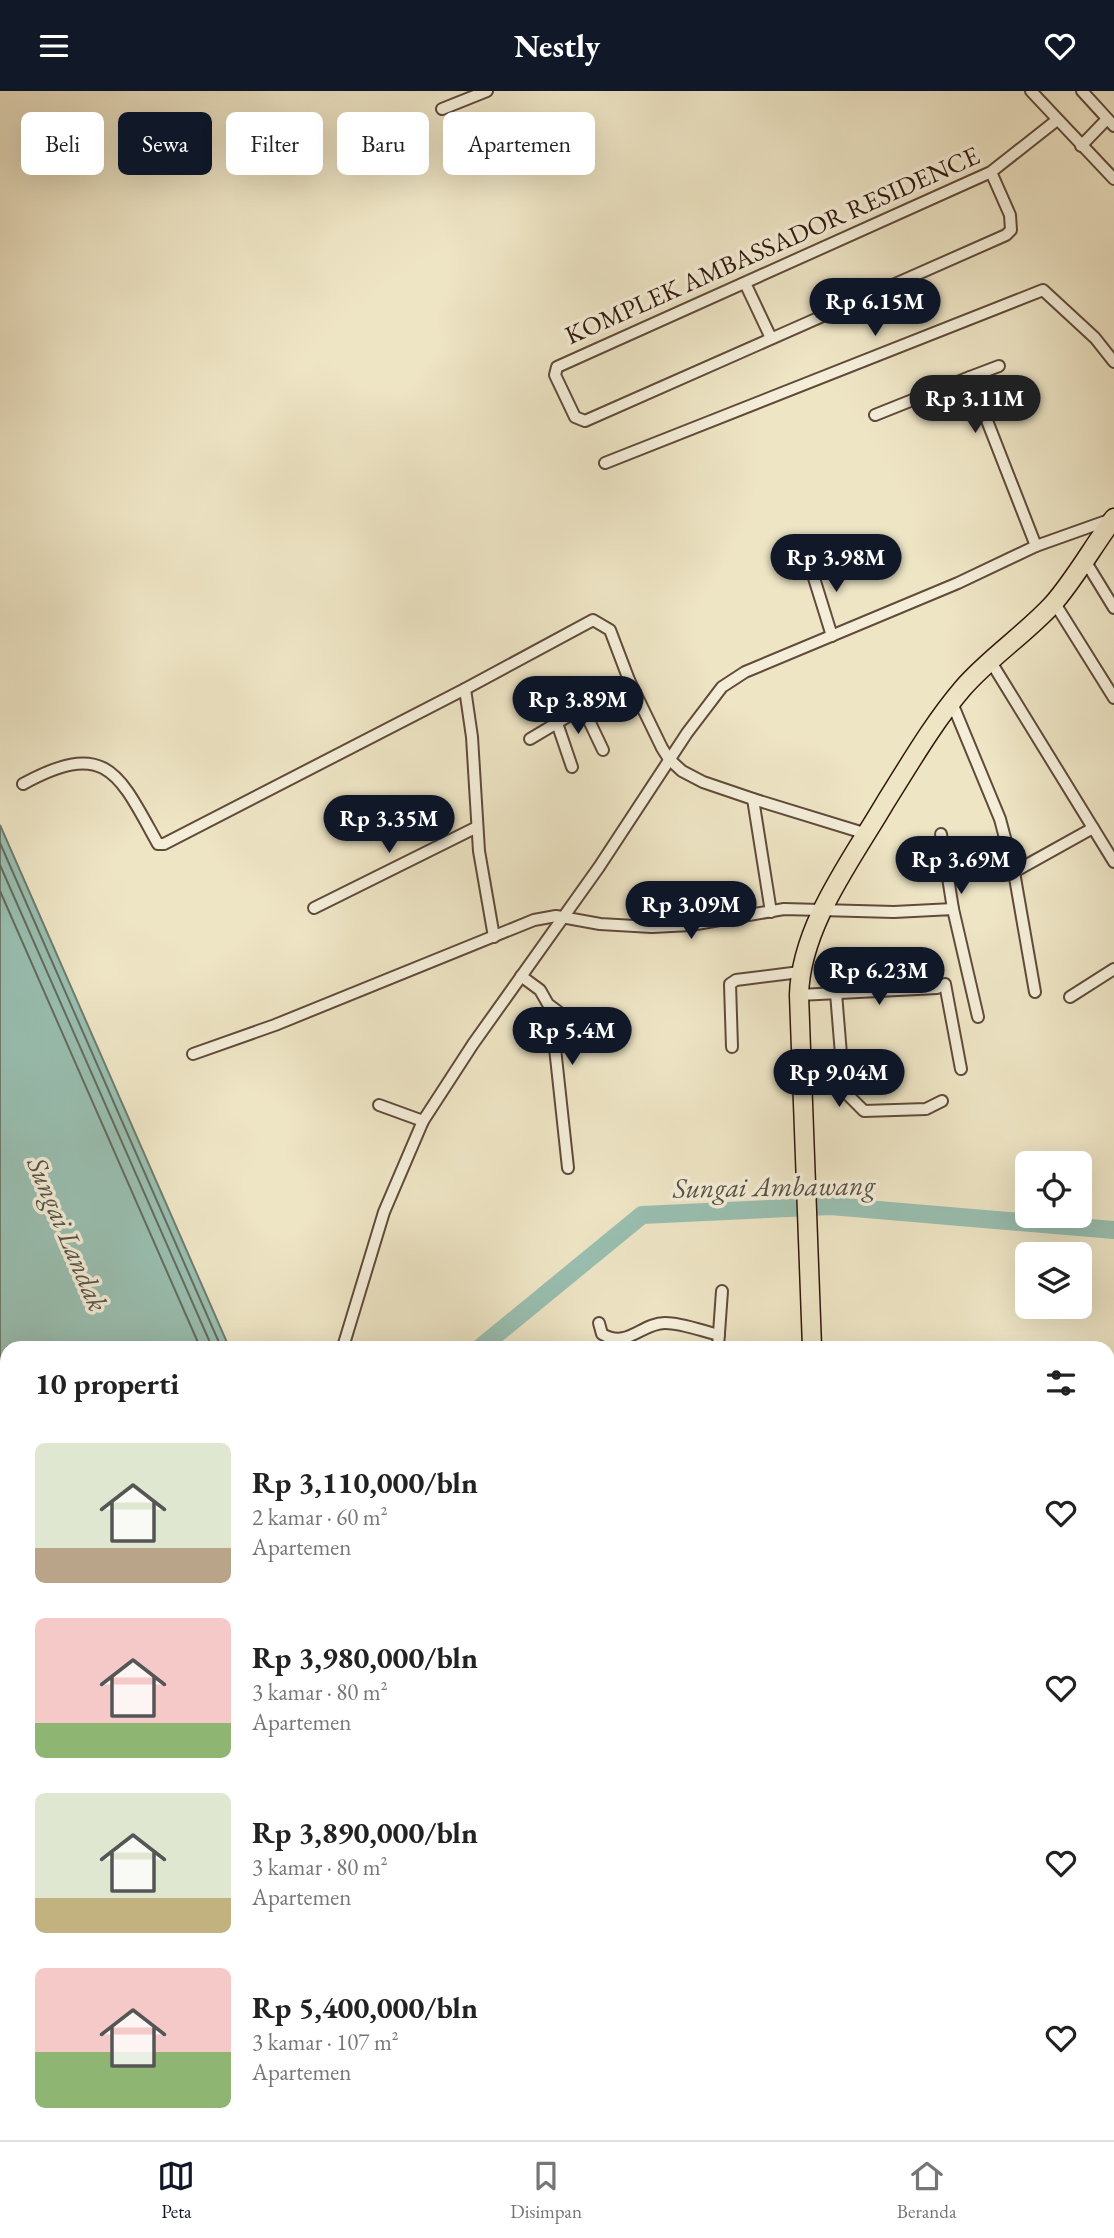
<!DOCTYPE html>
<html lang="id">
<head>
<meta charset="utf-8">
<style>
  :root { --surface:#fff; --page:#f2f2f2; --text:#222; --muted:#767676; --line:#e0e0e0; --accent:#111827 }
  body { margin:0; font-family:"EB Garamond",serif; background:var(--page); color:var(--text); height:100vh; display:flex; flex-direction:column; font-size:26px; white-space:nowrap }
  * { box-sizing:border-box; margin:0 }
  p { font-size:23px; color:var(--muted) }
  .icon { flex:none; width:38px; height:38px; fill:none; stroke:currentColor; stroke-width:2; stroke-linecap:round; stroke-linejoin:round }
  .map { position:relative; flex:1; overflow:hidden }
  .side { position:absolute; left:0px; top:1250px; width:1115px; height:800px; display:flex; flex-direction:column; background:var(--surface); border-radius:21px 21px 0 0; box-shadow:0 7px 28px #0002 }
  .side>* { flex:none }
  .top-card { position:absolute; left:21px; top:21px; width:700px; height:63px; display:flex; gap:14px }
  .buttons { position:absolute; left:1015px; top:1060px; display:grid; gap:14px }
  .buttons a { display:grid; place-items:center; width:77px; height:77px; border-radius:10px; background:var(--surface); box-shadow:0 7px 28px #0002; font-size:35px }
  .price { position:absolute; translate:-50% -60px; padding:0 16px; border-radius:24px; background:var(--accent); color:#fff; font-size:23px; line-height:46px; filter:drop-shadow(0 2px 4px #0008) }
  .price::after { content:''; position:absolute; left:50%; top:42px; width:21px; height:16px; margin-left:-10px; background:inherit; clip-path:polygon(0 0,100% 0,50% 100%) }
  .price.current { background:#222; color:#fff }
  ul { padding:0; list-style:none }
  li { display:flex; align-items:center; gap:21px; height:175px; padding:0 35px }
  li span { display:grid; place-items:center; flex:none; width:196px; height:140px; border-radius:10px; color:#555 }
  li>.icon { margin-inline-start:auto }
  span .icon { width:84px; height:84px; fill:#fffc; stroke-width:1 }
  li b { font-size:30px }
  h2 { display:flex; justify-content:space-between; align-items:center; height:84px; padding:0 35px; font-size:30px }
  .pill { padding:0 24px; border-radius:10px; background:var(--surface); box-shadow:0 7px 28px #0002; font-size:24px; line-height:63px }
  .pill.current { background:var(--accent); color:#fff }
  header { display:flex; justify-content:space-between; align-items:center; height:91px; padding:0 35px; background:var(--accent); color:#fff; font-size:32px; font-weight:700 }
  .dock { display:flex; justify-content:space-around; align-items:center; height:98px; border-top:2px solid var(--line); background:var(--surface); font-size:19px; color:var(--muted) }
  .dock a { display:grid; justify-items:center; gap:4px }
  .dock .current { color:var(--accent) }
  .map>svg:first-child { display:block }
  .green { fill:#bfc390; stroke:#786d4e; stroke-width:2 }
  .water { fill:#99bfb1; stroke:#6f7c6f; stroke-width:2 }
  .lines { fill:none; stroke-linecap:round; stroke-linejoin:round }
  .shore { stroke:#656b5e; stroke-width:2 }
  .stream { stroke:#6f7c6f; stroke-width:2.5 }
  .river { stroke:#99bfb1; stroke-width:18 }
  .minor-casing { stroke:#604a3a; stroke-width:14 }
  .primary-casing { stroke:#31170c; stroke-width:21 }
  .minor { stroke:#f4eed9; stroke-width:10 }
  .primary { stroke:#eee5c5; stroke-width:18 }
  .labels { text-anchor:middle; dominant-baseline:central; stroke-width:7; stroke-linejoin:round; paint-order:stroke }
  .street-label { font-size:26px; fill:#31170c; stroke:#f4eed9 }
  .water-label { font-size:28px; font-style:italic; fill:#555246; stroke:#f4eed9 }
</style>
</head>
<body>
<header><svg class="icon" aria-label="menu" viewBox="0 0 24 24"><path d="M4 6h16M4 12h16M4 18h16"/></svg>Nestly<svg class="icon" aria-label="heart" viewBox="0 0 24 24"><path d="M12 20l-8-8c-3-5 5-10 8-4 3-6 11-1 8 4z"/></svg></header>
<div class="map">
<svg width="1114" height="2049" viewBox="0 0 1114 2049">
  <rect width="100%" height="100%" fill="#eee5c5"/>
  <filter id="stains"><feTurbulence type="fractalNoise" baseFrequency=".00286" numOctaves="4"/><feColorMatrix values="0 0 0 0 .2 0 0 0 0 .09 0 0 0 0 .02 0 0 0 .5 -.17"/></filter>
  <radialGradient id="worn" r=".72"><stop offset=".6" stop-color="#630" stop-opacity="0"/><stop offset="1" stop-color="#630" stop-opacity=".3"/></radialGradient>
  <rect class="green" x="802" y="2042" width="107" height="7"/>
  <g class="water">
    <path d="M0 734 229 1256H7V1469L0 1450Z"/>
    <path d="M156 2042H436V2049H158Z"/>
    <path d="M675 2042H790L789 2049H674Z"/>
  </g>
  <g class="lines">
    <g class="shore">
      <path d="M0 752 221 1256"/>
      <path d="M0 774 212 1256"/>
      <path d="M0 800 200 1256"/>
    </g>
    <path class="stream" d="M0 1980 7 1981"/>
    <path class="river" d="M481 1256 642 1124 831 1115 1114 1139"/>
    <defs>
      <g id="minor">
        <path d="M1031 0 1114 88"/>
        <path d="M1082 0 1114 35"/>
        <path d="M442 18 487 0"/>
        <path d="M1081 55 1107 28"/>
        <path d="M991 81 1010 124 1011 139 1006 144 585 330 575 326 555 284 557 276 991 81 1057 29"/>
        <path d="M745 192 771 247"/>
        <path d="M970 286 999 275"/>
        <path d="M875 324 970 286 1036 455"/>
        <path d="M605 372 1043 199 1095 247 1114 271"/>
        <path d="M1084 468 1114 517"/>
        <path d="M809 471 832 545"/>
        <path d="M1054 511 1114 607"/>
        <path d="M991 571 1114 771"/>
        <path d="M465 598 472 646 479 760 494 846"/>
        <path d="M952 612 1000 728 1014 781 1093 737"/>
        <path d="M583 617 603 659"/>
        <path d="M557 632 572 676"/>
        <path d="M530 648 629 589"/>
        <path d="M23 693C107 647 119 683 158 753H164L465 598 593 529 610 539 629 589 662 657 669 668 682 680 703 691 753 708 867 743"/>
        <path d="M753 708 771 821"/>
        <path d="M941 743 953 818"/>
        <path d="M1014 781 1035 901"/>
        <path d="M314 817 477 736"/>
        <path d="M521 885 540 899 548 913 572 931 555 957 568 1077"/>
        <path d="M836 902 844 1000 864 1020 926 1018 942 1010"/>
        <path d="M799 904 937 897 945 893 961 978"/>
        <path d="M1070 906 1114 878"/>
        <path d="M732 956 730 893 736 889 800 881"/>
        <path d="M193 963 275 934 534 829 556 825 600 833 652 836 691 834 784 818 894 821 953 818 978 926"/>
        <path d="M379 1014 423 1030"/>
        <path d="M599 1232 602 1243C628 1258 641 1232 665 1232 682 1232 702 1240 719 1244"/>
        <path d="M343 1256 384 1121 423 1030 473 953 599 776 687 642 722 596 745 581 958 492 1036 455 1109 429"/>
        <path d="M718 1256 722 1200"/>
        <path d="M1108 1821 1114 1818"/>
        <path d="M1108 2001H1114"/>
        <path d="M655 2042 660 2049"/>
        <path d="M476 2049 482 2042"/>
      </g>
      <g id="primary">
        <path d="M812 1256 799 904C801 835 851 770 885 712 909 674 933 632 963 597 989 567 1024 544 1052 514 1075 488 1093 455 1114 427"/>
        <path d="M995 2049 996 2042"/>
      </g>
    </defs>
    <use href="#minor" class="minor-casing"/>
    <use href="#primary" class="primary-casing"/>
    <use href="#minor" class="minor"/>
    <use href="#primary" class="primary"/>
  </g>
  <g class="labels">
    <g class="street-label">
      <text transform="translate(772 154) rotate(-24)">KOMPLEK AMBASSADOR RESIDENCE</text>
    </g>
    <g class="water-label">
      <text transform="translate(774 1095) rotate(-1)">Sungai Ambawang</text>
      <text transform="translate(68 1143) rotate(67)">Sungai Landak</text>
    </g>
  </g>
  <rect width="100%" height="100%" filter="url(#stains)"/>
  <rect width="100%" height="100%" fill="url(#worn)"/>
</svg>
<div class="buttons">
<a><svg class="icon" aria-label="locate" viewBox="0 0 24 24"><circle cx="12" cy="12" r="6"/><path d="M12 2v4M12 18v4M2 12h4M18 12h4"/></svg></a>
<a><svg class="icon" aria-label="layers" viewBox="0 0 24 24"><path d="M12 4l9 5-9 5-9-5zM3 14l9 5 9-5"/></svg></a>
</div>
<b class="price" style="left:875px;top:247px">Rp 6.15M</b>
<b class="price current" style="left:975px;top:344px">Rp 3.11M</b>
<b class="price" style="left:836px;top:503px">Rp 3.98M</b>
<b class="price" style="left:578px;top:645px">Rp 3.89M</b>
<b class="price" style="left:389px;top:764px">Rp 3.35M</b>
<b class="price" style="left:961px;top:805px">Rp 3.69M</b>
<b class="price" style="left:691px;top:850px">Rp 3.09M</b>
<b class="price" style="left:879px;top:916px">Rp 6.23M</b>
<b class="price" style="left:572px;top:976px">Rp 5.4M</b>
<b class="price" style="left:839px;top:1018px">Rp 9.04M</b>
<div class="top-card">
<a class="pill">Beli</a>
<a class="pill current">Sewa</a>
<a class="pill">Filter</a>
<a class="pill">Baru</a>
<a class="pill">Apartemen</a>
</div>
<section class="side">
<h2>10 properti<svg class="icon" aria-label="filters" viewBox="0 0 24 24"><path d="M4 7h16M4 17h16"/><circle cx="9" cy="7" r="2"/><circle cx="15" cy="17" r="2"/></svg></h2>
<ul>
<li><span style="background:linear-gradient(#dfe7d0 75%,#b9a48a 0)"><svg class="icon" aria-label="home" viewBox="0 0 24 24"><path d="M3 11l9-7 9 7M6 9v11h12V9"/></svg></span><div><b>Rp 3,110,000/bln</b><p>2 kamar · 60 m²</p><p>Apartemen</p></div><svg class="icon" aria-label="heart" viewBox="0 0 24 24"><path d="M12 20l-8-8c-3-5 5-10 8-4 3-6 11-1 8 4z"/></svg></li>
<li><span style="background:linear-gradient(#f6c9c9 75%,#8fb573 0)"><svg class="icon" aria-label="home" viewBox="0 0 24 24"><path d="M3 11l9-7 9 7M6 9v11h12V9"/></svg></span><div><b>Rp 3,980,000/bln</b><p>3 kamar · 80 m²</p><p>Apartemen</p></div><svg class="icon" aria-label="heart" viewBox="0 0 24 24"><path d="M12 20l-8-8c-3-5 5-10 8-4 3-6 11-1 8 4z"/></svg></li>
<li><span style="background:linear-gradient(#dfe7d0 75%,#c2b280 0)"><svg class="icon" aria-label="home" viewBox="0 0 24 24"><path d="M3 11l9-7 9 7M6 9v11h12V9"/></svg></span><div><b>Rp 3,890,000/bln</b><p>3 kamar · 80 m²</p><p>Apartemen</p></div><svg class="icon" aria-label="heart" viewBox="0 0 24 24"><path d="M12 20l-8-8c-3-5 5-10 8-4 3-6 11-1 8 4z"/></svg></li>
<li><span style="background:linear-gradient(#f6c9c9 60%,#8fb573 0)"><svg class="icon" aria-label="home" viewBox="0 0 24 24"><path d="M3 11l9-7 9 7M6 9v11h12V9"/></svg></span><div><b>Rp 5,400,000/bln</b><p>3 kamar · 107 m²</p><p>Apartemen</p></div><svg class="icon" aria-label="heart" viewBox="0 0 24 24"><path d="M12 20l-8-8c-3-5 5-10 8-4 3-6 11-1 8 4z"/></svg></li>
</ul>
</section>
</div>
<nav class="dock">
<a class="current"><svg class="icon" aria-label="map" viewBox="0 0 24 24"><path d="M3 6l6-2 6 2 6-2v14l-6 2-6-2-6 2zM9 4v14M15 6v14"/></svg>Peta</a>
<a><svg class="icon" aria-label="saved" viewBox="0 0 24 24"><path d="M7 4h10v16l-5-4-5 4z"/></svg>Disimpan</a>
<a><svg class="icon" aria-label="home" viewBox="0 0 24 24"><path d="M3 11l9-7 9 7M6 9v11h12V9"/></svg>Beranda</a>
</nav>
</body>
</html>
